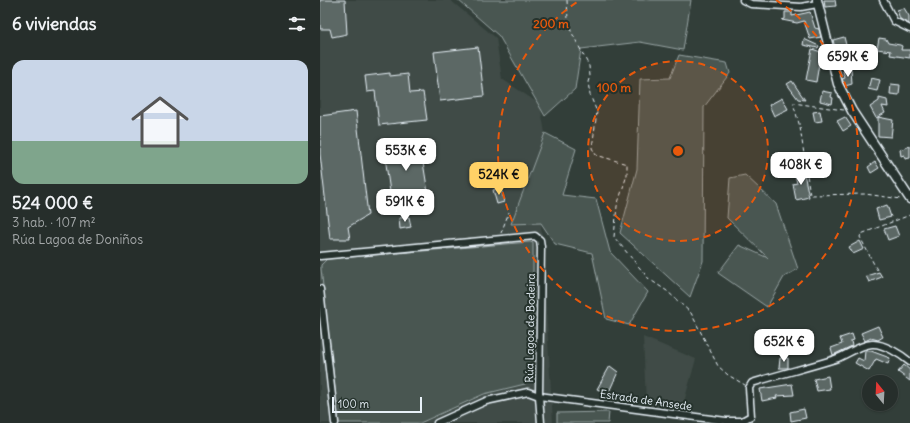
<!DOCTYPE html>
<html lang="es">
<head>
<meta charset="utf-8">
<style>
  :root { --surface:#262e2b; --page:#2e3633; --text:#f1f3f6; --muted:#a4a8a9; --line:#424a47; --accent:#ffd166 }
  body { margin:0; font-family:Delius,sans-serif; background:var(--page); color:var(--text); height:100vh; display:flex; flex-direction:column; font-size:15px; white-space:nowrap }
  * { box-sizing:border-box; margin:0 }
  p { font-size:13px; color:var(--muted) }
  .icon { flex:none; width:22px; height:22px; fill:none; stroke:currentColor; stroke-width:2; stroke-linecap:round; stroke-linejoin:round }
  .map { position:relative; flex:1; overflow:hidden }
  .side { display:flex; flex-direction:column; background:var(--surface); width:320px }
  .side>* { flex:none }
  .needle { width:26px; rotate:342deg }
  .buttons { position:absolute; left:542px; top:375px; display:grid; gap:8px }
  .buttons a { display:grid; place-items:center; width:36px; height:36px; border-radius:50%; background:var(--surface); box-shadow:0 1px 3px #0004,0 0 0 1px var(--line); font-size:20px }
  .scale { position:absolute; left:12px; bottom:10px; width:90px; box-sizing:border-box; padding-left:4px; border:2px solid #e8f1f8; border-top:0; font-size:11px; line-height:14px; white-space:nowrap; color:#e8f1f8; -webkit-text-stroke:3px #26332d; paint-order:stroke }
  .price { position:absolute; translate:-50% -34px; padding:0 9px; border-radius:8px; background:#fff; color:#222; font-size:13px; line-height:26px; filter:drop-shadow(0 1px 2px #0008) }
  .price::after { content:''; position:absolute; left:50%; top:24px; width:12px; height:9px; margin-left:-6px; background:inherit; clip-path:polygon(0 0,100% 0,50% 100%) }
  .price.active { background:var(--accent); color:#111 }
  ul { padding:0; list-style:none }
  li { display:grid; align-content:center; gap:8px; height:212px; padding:0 12px }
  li+li { border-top:1px solid var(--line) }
  li span { display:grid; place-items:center; height:124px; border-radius:12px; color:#555 }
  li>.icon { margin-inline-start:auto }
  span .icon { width:72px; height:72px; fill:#fffc; stroke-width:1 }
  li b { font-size:17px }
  h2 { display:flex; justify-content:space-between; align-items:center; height:48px; padding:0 12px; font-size:17px }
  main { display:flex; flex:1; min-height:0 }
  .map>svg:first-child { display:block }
  .built { fill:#3f4b46 }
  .green { fill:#495651; stroke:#98a4a4 }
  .building { fill:#5c6865; stroke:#e8f1f8 }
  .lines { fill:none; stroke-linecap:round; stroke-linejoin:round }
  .street-casing { stroke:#e8f1f8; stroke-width:9 }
  .secondary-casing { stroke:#e8f1f8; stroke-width:11 }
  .path { stroke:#e8f1f8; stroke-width:1; stroke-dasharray:4 3; stroke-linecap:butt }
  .street { stroke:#26332d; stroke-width:6 }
  .secondary { stroke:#26332d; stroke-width:8 }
  .ring { fill:none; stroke:#e8590c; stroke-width:2; stroke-dasharray:7 5 }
  .labels { text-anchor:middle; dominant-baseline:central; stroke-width:4; stroke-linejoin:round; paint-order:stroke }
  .street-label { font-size:11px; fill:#e8f1f8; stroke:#26332d }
  .centre { fill:#e8590c; stroke:#26332d; stroke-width:2 }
  .ring-label { font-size:12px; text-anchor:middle; font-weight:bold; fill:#e8590c; stroke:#26332d; stroke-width:4; stroke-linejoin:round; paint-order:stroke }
</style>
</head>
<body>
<main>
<section class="side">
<h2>6 viviendas<svg class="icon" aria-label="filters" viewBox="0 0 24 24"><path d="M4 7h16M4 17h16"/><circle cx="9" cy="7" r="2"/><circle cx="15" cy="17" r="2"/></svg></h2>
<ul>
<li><span style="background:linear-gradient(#c9d6e8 65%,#7fa58c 0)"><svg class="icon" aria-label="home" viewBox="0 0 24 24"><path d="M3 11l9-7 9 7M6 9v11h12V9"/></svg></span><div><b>524 000 €</b><p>3 hab. · 107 m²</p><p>Rúa Lagoa de Doniños</p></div></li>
</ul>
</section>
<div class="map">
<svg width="590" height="423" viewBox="0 0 590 423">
  <rect width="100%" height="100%" fill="#323e39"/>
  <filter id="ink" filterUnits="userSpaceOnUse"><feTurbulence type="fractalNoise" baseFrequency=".025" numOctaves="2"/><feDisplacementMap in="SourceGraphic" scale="8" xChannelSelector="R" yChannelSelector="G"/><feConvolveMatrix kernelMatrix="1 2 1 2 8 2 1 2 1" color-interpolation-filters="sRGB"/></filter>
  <g filter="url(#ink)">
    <g class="built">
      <path d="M0 0H130L176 38 182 79 220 104 225 133 192 223H221L233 423H0Z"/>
      <path d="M323 337 376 359 362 409 326 404Z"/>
    </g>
    <g class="green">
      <path d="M138 0H371L363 50 320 42 261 49 255 89 225 116 179 36Z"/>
      <path d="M359 55 407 63 410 73 384 107 383 261 370 297 300 233 317 169 320 79 350 78Z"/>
      <path d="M225 133 256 149 242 195 276 199 290 252 328 292 309 325 286 319 272 253 235 244 221 223 191 224Z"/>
      <path d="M425 175 456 204 478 269 464 277 447 307 398 273 419 245 448 258 407 218 410 178Z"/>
      <path d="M210 242 213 243V376L205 384 164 394 100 423H19L1 269V265L7 259Z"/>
      <path d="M289 412 288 423H237V413Z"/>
    </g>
    <g class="building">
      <path d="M0 0H25L27 34 12 37 10 29H0Z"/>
      <path d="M504 0H515L516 6 505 7Z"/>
      <path d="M584 8 589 16V24L580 19 577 10Z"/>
      <path d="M465 12H472V16L490 12 495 28 499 29 501 37 490 39 484 21 477 23 462 20 465 19Z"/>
      <path d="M524 37 527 49 516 52 513 40Z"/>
      <path d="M559 38 566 39 568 43 580 45 582 46 581 50H590V58L570 55 571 51 557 49Z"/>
      <path d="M484 39 499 46 498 48 483 45Z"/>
      <path d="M158 47 164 96 120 101 114 52Z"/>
      <path d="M492 49 501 52 496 82 486 80Z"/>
      <path d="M531 69 532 84 525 86 522 79 525 78 523 71Z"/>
      <path d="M70 73V76L88 74 90 93 103 92 107 120 59 125 55 91 47 92 45 76Z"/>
      <path d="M551 78 560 80 557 91 548 89Z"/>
      <path d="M472 81 485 100 478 99 467 84Z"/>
      <path d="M571 84 580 85 579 95 570 94Z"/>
      <path d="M502 91 512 93 511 97 513 98 512 104 500 101Z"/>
      <path d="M462 98 468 109 454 116 449 105Z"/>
      <path d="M559 98 567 100 568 107 562 106 565 113 556 118 550 107 559 101Z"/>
      <path d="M36 111 48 215 28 227 30 239H10L0 154V116Z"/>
      <path d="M500 111 502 121 495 122 493 112Z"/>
      <path d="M525 117 531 126 523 131 517 121Z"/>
      <path d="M558 117 573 120 571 137 558 136Z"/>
      <path d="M100 144 108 193 71 199 64 150Z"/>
      <path d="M590 146V158L585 159 584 155 581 156 580 150Z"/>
      <path d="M555 162 559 168 551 173 548 167Z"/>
      <path d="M483 169 489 197 476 200 473 184 477 183 474 171Z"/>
      <path d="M181 188 184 202 177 204 173 190Z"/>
      <path d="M567 205 571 217 559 220 556 209Z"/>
      <path d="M89 217 91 227 80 229 79 218Z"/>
      <path d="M575 226 579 236 568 240 564 229Z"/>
      <path d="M540 241 544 249 533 254 529 247Z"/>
      <path d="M559 272 562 277 549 282 546 276Z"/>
      <path d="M558 326 563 337 558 340 551 338 545 341 541 333Z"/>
      <path d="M532 334 534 340 531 341 532 346 513 355 511 348 522 344 520 338Z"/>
      <path d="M545 351H551L570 358 568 364 556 359 549 371 535 363 538 358 544 361Z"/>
      <path d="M460 358H468V368H459Z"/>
      <path d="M584 365 590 370V381L578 372Z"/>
      <path d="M290 366 298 372 288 394 277 389Z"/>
      <path d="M508 376 510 389 497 391 494 379Z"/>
      <path d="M472 384 474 395 456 396 457 398 442 401 440 389Z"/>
      <path d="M484 409 486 418 471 421 470 412Z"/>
    </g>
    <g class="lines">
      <defs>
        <g id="street">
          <path d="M423 0 431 4 481 7 497 4"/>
          <path d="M563 0 574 21 590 29"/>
          <path d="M0 256 215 236 220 240 221 247 219 396 221 423"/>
          <path d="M0 289 15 423"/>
          <path d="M117 423 166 401 208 392 219 396 406 421H422L431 416 429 388 432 383C460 374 487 368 515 359 527 355 539 345 552 344 563 343 582 355 590 362"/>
        </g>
        <path id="secondary" d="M497 0 518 84 532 111 590 199"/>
      </defs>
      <use href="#street" class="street-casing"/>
      <use href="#secondary" class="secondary-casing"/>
      <g class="path">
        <path d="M247 0 248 20 251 31 269 66 270 76 268 82 270 95 277 112 272 148 276 155 307 164V175L297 206 294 237 329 279 347 291 371 313 398 366 408 375 425 385"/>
        <path d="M524 110 473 103 480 127 490 195 545 194 581 199"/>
        <path d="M181 233 189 212"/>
        <path d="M557 270 540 237 541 234 590 215"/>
      </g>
      <use href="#street" class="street"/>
      <use href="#secondary" class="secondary"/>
    </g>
  </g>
  <circle cx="358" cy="151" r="90" fill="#e8590c" fill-opacity=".12"/>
  <g class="ring">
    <circle cx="358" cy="151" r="90"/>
    <path d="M456 0A180 180 0 1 1 260 0"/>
  </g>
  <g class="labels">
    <g class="street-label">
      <text transform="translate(210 328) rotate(-89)">Rúa Lagoa de Bodeira</text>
      <text transform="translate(326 400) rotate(8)">Estrada de Ansede</text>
    </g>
  </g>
  <circle cx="358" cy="151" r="6" class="centre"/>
  <g class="ring-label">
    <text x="231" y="28">200 m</text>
    <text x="294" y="92">100 m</text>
  </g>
</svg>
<div class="buttons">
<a><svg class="needle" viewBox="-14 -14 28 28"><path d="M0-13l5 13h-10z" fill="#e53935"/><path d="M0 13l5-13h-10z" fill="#a4a8a9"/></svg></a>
</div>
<div class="scale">100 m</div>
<b class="price" style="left:528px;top:78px">659K €</b>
<b class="price" style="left:86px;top:172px">553K €</b>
<b class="price" style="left:481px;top:186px">408K €</b>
<b class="price active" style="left:179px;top:196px">524K €</b>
<b class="price" style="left:85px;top:223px">591K €</b>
<b class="price" style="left:464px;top:363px">652K €</b>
</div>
</main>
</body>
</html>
